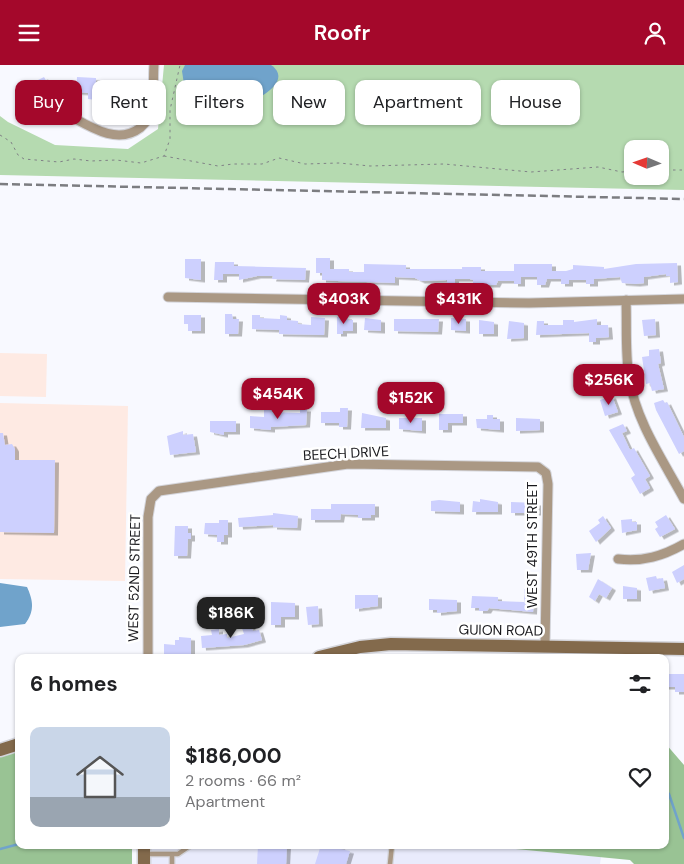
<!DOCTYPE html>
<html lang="en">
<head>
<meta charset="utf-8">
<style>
  :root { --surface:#fff; --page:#f2f2f2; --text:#202124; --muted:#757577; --accent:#a4082b }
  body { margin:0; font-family:"DM Sans",sans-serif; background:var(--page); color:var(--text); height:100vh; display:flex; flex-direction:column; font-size:19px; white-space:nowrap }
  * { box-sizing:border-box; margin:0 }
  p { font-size:16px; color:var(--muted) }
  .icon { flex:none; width:28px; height:28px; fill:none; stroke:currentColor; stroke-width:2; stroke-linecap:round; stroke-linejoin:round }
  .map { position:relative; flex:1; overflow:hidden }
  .details { position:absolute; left:15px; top:589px; width:654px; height:195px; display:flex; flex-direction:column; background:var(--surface); border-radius:10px; box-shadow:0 1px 4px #0004 }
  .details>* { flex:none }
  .banner { position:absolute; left:15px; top:15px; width:655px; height:45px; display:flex; gap:10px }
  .needle { width:32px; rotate:272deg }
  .tools { position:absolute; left:624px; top:75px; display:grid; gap:10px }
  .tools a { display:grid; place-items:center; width:45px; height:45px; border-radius:10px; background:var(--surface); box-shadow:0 1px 4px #0004; font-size:25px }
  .price { position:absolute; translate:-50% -42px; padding:0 11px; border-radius:10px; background:var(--accent); color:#fff; font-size:16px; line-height:32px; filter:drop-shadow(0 1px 2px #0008) }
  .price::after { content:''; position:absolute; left:50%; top:30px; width:15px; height:11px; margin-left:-8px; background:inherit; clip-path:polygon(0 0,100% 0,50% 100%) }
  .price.active { background:#222; color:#fff }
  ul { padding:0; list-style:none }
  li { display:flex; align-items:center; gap:15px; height:125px; padding:0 15px }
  li span { display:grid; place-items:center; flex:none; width:140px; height:100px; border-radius:10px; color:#555 }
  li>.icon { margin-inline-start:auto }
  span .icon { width:60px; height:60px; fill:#fffc; stroke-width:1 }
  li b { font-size:21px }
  h2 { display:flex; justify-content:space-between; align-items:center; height:60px; padding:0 15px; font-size:21px }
  .tag { padding:0 18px; border-radius:10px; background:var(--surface); box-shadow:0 1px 4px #0004; font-size:18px; line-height:45px }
  .tag.active { background:var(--accent); color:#fff }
  header { display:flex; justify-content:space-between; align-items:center; height:65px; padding:0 15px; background:var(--accent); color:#fff; font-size:22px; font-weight:600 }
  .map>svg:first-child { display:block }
  .built { fill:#e9ebfc }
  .industrial { fill:#feeae3 }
  .green { fill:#b5dab0; fill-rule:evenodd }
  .forest { fill:#99c394 }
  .sand { fill:#f9f0ca }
  .water { fill:#70a3cb }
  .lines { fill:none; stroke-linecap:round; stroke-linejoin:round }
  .stream { stroke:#70a3cb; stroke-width:2.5 }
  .building { fill:#cdd0fe; filter:url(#shadow) }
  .lane-casing { stroke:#d4d5db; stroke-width:7 }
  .street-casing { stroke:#d4d5db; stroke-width:11 }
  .secondary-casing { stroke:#d4d5db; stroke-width:15 }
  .path { stroke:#808186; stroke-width:1; stroke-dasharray:2.5 4; stroke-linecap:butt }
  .lane { stroke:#aa9884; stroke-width:4.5 }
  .street { stroke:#aa9884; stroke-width:9 }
  .secondary { stroke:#836a4c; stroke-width:12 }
  .rail { stroke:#7c7d81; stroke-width:2.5; stroke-dasharray:8 4; stroke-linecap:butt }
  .labels { text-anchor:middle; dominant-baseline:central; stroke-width:5; stroke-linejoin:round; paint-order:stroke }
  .street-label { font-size:14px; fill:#17171b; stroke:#fff }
</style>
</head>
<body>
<header><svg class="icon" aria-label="menu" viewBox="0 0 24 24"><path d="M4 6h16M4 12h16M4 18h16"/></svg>Roofr<svg class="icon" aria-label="person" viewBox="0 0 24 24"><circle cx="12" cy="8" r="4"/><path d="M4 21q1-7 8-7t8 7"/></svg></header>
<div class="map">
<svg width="684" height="799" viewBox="0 0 684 799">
  <defs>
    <filter id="shadow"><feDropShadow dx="4" dy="2.5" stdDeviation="0" flood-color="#0004"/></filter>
  </defs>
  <rect width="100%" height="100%" fill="#f8f9ff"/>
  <path class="built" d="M151 780H473L601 792 600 799H151Z"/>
  <g class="industrial">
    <path d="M0 288 47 289 46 332 0 331Z"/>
    <path d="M0 338 128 341 125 516 0 514Z"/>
  </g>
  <path class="green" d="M164 0H684V125L0 110V51L8 57 55 80 128 84 158 64ZM632 84H660V111H632Z"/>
  <g class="forest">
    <path d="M665 678 684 700V799H634L630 795 473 780H665Z"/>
    <path d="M19 679V780H132V799H0V684Z"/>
  </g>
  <path class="sand" d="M517 32 521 35 529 34 531 38H537L538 43 522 48 511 44 510 40Z"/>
  <g class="water">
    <path d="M185 0H271C294 16 257 37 241 38 232 38 193 30 185 26L182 6Z"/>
    <path d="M0 518 27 522C33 535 35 546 25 559L0 562Z"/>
  </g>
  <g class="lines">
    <g class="stream">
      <path d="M665 725 669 729 684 773"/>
      <path d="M0 784 19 779"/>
    </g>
  </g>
  <g class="building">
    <path d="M44 12 47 17 50 15 54 22 33 32 26 21Z"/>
    <path d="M77 12 96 13V35L88 34V28L76 27Z"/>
    <path d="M316 193H330V204H349V207H364V199L406 200V204H462V202H481V206H514V199H552V206H566L573 204V200L604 202V204L636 199 677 198 678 217 670 218V211H666V209L644 212V218L636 219 622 218 620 212 594 214V219H586V215H569V219H561V214H547L545 220H537V212H521V219H514V216H498L496 220H473V215L470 214H455V219H447V215L421 216 415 213 395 212V218L338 216 322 215V208H316Z"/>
    <path d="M185 194H201V215L185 213Z"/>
    <path d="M215 197H234V201L306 203 305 215 272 214 273 211H257L239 215V209H223V215H214Z"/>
    <path d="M225 249H232L233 254H239L238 269H225Z"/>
    <path d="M184 250H201V266H188V259H184Z"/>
    <path d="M252 250H260V253L280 254V250L287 251V255L298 256V259L311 260V252L325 253 324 270 279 269V265L252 264Z"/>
    <path d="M337 252H348V255H353V266H343V269H337Z"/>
    <path d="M365 253 381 255V266L364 265Z"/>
    <path d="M451 253 466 254V266L451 265Z"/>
    <path d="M394 254H439L438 267 394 266Z"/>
    <path d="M597 254V260H608L609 272 596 273V277H589V268L536 270 537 256H544V260H563V255H574V257Z"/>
    <path d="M655 254 656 270 644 271 642 255Z"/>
    <path d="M479 255 494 257V269H479Z"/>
    <path d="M509 256 524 258V273L507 274Z"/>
    <path d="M659 284 661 298 658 299 664 324 652 326 650 318 646 319 642 292 649 291V285Z"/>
    <path d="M609 304 610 312H606L607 322 597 323 594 306Z"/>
    <path d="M612 331 618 347 605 351 600 335Z"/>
    <path d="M663 335 665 338 667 337 684 372V386L679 389 656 345 654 338Z"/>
    <path d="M264 343H272V347L300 348V344H307L306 360 271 362V365L250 363V351L264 352Z"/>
    <path d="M340 343H348L347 362H339V358H321V347H340Z"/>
    <path d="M362 348 386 353V363H361Z"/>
    <path d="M439 349H463V358H448V365H439Z"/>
    <path d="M487 350H493V354H500V365L477 363 476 354H487Z"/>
    <path d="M399 353H422V366L399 364Z"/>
    <path d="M516 353 540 354V365L516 366Z"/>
    <path d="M210 356H236V367H224V370L210 367Z"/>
    <path d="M623 359 627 366 622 368 630 385 634 383 650 411 645 414 650 423 640 429 631 413 635 410 609 365Z"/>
    <path d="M183 366V370L193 369 196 387 170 390 167 371Z"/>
    <path d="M0 368H3L5 380 12 379 15 384V395H55L54 468 0 467Z"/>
    <path d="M480 434 498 437V447H472L473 436 480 437Z"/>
    <path d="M439 435 460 437V447L431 446V436Z"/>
    <path d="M511 437 537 438V448H511Z"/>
    <path d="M331 439H375V450H371V453H358V450L341 449 340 455H311V444H331Z"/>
    <path d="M273 448 298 451 297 463 273 462V460L239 462 238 453 273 450Z"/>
    <path d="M666 450 675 464 660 472 655 464 658 462 655 457Z"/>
    <path d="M603 451 611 463 596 477 589 466 600 458 598 455Z"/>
    <path d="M632 454V457H637V465L622 468 621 455Z"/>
    <path d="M219 455H228V470H224V477H217V470L204 469 205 458H219Z"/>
    <path d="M175 461H188V468H191V474H188L187 491H174Z"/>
    <path d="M591 488 588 505H577L576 489Z"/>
    <path d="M684 500V514L677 518 672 507Z"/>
    <path d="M656 511 657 514 663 513 665 523 649 526 646 513Z"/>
    <path d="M598 514 612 523 606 533 599 529 595 536 589 532Z"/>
    <path d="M623 521 637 523V534H623Z"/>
    <path d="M524 524H534L533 547 489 543 487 546H479V543H471L472 531 498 532V536L524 537Z"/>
    <path d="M355 530H378V541L355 544Z"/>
    <path d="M429 534 457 535V546L437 548V545H429Z"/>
    <path d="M271 537 295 538V552H281V560H271Z"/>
    <path d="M318 541 319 559 308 560 306 542Z"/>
    <path d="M251 561 253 566 259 565 262 575 244 580 202 583 201 571 212 570 211 565 219 564V570L227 569V573L244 569 242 563Z"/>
    <path d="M179 572 191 573V591L164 590V579L175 580V575H179Z"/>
    <path d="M665 609H684V627H675V622H665Z"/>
    <path d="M258 780H287L286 799H257Z"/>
    <path d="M321 780H342L340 784 350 786 346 799H315Z"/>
  </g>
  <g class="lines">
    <defs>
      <g id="lane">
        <path d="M146 789H178L191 780"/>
        <path d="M172 799V790"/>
        <path d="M390 799 392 780"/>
      </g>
      <g id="street">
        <path d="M61 46C85 58 115 82 140 63 147 57 152 48 153 39 154 26 153 13 154 0"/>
        <path d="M168 232 529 238 684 234"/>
        <path d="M626 235C627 261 625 287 629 312 636 357 663 395 684 434"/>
        <path d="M618 494C643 497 663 491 684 479"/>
        <path d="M148 592V452L151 434 159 426 348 399 538 402 546 408 548 419 545 581"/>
      </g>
      <g id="secondary">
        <path d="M319 592 360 582 391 579 684 584"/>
        <path d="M0 685 19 679"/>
        <path d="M144 799V780"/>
      </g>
    </defs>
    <use href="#lane" class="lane-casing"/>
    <use href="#street" class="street-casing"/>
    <use href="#secondary" class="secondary-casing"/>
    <g class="path">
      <path d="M0 70 11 77 18 90 24 94 59 97 74 94 91 96 116 95 141 98 164 91 170 74V45L180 0"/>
      <path d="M164 91 218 101 233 99H262L279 93 305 99 339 98 370 101 444 99 531 107 598 102 622 107 632 106"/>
      <path d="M660 105H684"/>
    </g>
    <use href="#lane" class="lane"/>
    <use href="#street" class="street"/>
    <use href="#secondary" class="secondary"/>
    <path class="rail" d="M0 119 684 134"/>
  </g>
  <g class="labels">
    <g class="street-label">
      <text transform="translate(346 388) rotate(-3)">BEECH DRIVE</text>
      <text transform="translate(532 480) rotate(-90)">WEST 49TH STREET</text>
      <text transform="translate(134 513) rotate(-89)">WEST 52ND STREET</text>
      <text transform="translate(501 565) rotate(1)">GUION ROAD</text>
    </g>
  </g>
</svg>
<div class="tools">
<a><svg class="needle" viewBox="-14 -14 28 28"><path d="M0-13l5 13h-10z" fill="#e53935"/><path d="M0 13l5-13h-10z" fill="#757577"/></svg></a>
</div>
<b class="price" style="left:344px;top:260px">$403K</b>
<b class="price" style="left:459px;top:260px">$431K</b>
<b class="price" style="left:609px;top:341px">$256K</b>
<b class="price" style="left:278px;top:355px">$454K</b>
<b class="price" style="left:411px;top:359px">$152K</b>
<b class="price active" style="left:231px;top:574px">$186K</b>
<div class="banner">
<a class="tag active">Buy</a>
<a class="tag">Rent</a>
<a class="tag">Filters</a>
<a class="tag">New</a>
<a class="tag">Apartment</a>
<a class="tag">House</a>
</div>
<section class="details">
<h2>6 homes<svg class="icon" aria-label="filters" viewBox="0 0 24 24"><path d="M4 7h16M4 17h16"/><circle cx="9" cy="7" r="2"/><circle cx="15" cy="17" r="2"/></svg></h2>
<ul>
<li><span style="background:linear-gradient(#c9d6e8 70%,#9aa5b1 0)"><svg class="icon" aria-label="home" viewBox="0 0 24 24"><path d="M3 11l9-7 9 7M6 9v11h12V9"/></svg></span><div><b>$186,000</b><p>2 rooms · 66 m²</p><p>Apartment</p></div><svg class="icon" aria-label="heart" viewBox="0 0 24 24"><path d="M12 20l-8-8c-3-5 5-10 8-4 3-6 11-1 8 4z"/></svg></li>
</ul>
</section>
</div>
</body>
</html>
